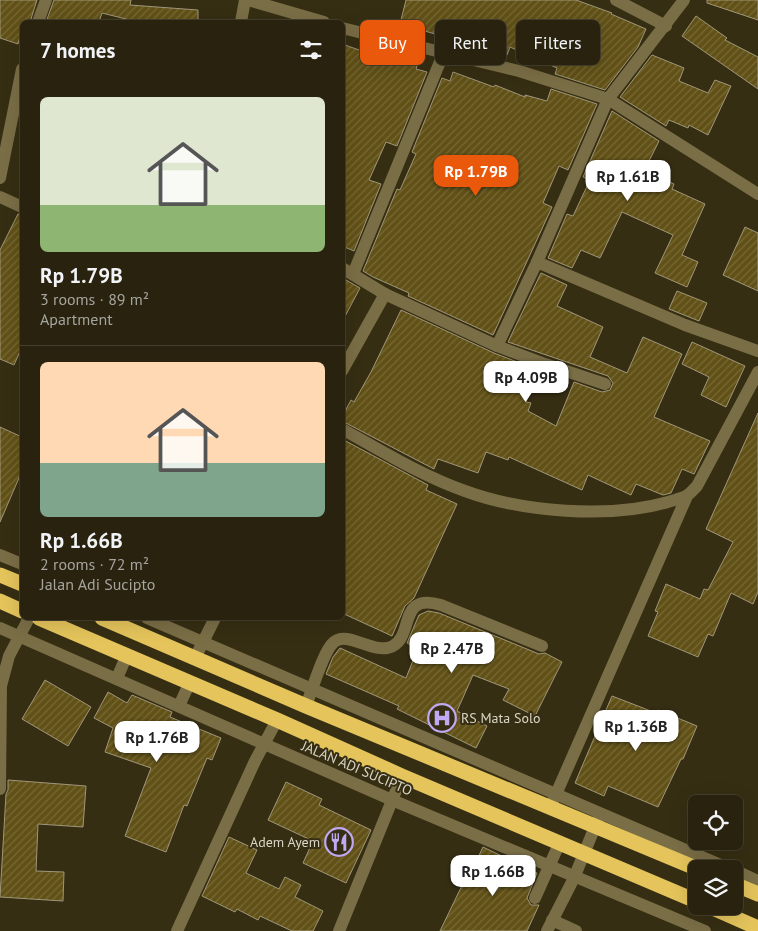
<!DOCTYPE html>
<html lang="en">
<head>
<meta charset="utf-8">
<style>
  :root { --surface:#28220e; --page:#302a17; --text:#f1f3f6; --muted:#a5a49e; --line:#443f2e; --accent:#ea580c }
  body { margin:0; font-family:"PT Sans",sans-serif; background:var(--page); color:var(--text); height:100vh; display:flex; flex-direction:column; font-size:19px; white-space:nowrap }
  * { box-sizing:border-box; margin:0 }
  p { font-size:16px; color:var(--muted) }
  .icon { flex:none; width:28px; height:28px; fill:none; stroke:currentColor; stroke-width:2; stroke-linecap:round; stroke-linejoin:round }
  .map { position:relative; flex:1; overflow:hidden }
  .drawer { position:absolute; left:20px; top:20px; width:325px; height:600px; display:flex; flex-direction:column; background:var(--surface); border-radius:8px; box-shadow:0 5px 20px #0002,0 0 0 1px var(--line) }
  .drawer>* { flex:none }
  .hud { position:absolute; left:360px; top:20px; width:322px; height:45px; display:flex; gap:10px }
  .buttons { position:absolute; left:688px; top:795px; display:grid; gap:10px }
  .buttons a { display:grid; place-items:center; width:55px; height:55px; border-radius:8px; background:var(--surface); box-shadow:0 5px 20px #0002,0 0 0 1px var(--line); font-size:25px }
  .price { position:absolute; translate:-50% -42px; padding:0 11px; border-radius:10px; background:#fff; color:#222; font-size:16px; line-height:32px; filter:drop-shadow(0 1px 2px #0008) }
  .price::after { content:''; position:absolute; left:50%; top:30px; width:15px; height:11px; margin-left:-8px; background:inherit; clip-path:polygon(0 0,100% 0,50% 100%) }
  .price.on { background:var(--accent); color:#fff }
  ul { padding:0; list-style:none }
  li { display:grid; align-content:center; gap:10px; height:265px; padding:0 20px }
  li+li { border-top:1px solid var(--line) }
  li span { display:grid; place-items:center; height:155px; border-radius:8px; color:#555 }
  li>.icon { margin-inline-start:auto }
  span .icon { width:90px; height:90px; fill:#fffc; stroke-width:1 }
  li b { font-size:21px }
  h2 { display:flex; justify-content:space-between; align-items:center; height:60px; padding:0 20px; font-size:21px }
  .chip { padding:0 18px; border-radius:8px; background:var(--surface); box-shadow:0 5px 20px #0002,0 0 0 1px var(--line); font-size:18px; line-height:45px }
  .chip.on { background:var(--accent); color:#fff }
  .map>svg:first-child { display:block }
  .building { fill:url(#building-hatch); stroke:#a09779 }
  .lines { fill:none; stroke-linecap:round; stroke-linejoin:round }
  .minor { stroke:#7a6e46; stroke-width:12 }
  .highway { stroke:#e4c45b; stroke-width:15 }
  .labels { text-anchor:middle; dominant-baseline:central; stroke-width:4; stroke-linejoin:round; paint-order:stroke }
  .poi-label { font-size:14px; fill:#d9d4c4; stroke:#362e13; text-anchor:start }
  .street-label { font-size:14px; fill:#d9d4c4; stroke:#362e13 }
</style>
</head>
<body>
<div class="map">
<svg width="758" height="931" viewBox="0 0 758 931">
  <defs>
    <pattern id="building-hatch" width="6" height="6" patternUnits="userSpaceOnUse" patternTransform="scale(1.25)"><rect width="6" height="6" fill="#615117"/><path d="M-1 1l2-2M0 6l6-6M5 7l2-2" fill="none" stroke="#776937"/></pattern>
  </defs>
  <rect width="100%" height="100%" fill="#362e13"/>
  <g class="building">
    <path d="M0 0H37L30 22H22V29L18 44 0 38Z"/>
    <path d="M54 0H131L130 5 198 10V22H138L102 13 99 22H46Z"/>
    <path d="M406 0H576L612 13 611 14 646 29 638 47 605 90 555 74 557 68 510 47 507 55 491 50 492 45 461 37 460 41 400 24Z"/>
    <path d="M707 0H758V20L707 3Z"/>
    <path d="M696 16 727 38 725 40 758 57V89L682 36Z"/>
    <path d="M342 44 382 58 383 55 393 59 395 49 416 54 420 56 416 69 427 72 397 146 386 142 369 180 381 184 354 251 342 246Z"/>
    <path d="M652 55 684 68 679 81 708 93 715 80 731 86 708 135 689 125 688 128 669 120 666 126 620 97Z"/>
    <path d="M453 72 494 87 495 85 525 97V95L547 101 551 89 597 104 568 170 559 166 543 203 552 207 493 335 408 296 409 293 373 277 363 271 397 189 400 190 416 154 412 152 442 78 450 81Z"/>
    <path d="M612 111 659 141 644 171 674 184 672 189 705 204 682 255 698 262 687 287 655 273 673 235 622 212 600 258 581 250 572 268 548 258 567 214 573 216 590 180 583 177Z"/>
    <path d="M18 214 22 215V347L14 365 0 359V250Z"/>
    <path d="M745 227 758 233V291L723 275Z"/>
    <path d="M541 273 567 285 557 306 603 327 590 357 627 373 643 337 682 354 654 417 710 441 694 474 682 469 671 493 663 495 636 484 631 495 588 475 582 490 509 457 508 460 486 452 478 473 438 459 434 469 342 421V417L351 400 354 402 371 372 401 310 494 353 538 370 526 402 531 403 528 411 556 426 574 382 602 392 610 390 613 383 608 376 508 342Z"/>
    <path d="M346 280 360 288 342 322V286Z"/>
    <path d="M677 291 707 303 699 321 669 309Z"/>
    <path d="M692 342 745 366 726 407 701 395 709 377 682 364Z"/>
    <path d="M758 413V592L753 604 731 593 713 636 708 634 698 657 648 636 658 612 655 611 666 584 700 599 704 589 708 590 733 542 706 529Z"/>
    <path d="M0 427 22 437V471L0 522Z"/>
    <path d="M342 439 428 485 426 490 457 504 414 598 405 606 392 636 342 613Z"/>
    <path d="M428 611 439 613 539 654 545 653 562 662 535 716 503 700 509 689 473 675 457 711 487 726 476 748 397 709 399 706 326 674 333 657 340 648 406 678 418 648 407 643 419 615Z"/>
    <path d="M45 680 91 707 68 746 22 719Z"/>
    <path d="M108 692 127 703 132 695 172 712 170 717 221 738 212 760 207 758 187 806 184 805 166 852 125 836 151 768 105 752 113 728 94 718Z"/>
    <path d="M612 696 656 713 658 710 697 726 683 759H681L658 807 608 786 604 796 575 783Z"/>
    <path d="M8 780 86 786 83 827 38 824 36 871 64 872 63 901 0 897 6 794 8 790Z"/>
    <path d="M286 782 322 799 319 805 371 830 346 883 303 863 313 841 268 820Z"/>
    <path d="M229 837 257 850 246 873 279 889 285 877 301 885 295 897 323 911 313 931H292L260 916 258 920 237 909 235 912 202 896Z"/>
    <path d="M483 847 537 873 527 898 531 905H539L527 931H440L469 871 471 872Z"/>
  </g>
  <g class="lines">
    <g class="minor">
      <path d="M248 0 324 22"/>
      <path d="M616 0 666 26"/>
      <path d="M38 22 46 0"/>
      <path d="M241 22 245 0"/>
      <path d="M342 28 519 71 608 99 758 194"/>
      <path d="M0 178 22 69"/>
      <path d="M0 197 22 207"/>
      <path d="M537 262 685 325 758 351"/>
      <path d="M342 268 385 294"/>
      <path d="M353 274 444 52"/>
      <path d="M497 346 545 364 605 384"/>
      <path d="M342 371 385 294 497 346 537 262 608 99 684 0"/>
      <path d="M342 429C382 451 422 476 465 491 522 512 609 519 668 502 673 500 681 499 686 496 690 494 694 489 697 486L758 372"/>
      <path d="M0 555 22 564"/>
      <path d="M147 618 730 869"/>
      <path d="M0 628 392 800 705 931"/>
      <path d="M195 658 215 618"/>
      <path d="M117 678 127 655"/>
      <path d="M179 706 190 682"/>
      <path d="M306 706C312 691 323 651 334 642 348 630 375 656 393 646 414 635 398 592 441 605L542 646"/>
      <path d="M0 789 1 686 9 656 29 618"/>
      <path d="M553 801 687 496"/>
      <path d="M734 870 758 881"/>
      <path d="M535 898 560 842"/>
      <path d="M552 920 576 931"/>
      <path d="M177 931 255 761 277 720"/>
      <path d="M339 931 402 776"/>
      <path d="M547 931 574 878 599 817"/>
    </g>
    <g class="highway">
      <path d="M0 575 22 584"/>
      <path d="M0 601 22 611"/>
      <path d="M39 618 277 720 402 776 696 901"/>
      <path d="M102 618 306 706 698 869"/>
      <path d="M734 884 758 894"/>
      <path d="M708 906 758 928"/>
    </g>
  </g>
  <defs>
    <symbol id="hospital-ring" viewBox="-11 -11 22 22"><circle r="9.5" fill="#362e13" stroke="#c0a8f3" stroke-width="1.5"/><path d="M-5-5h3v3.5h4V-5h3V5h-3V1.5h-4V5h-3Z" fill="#c0a8f3"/></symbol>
    <symbol id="restaurant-ring" viewBox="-11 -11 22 22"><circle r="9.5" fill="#362e13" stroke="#c0a8f3" stroke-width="1.5"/><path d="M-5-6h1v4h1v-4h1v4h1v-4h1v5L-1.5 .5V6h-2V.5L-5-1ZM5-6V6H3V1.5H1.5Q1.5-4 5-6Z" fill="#c0a8f3"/></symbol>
  </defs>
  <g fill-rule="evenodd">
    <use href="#hospital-ring" x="426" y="702" width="32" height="32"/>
    <use href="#restaurant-ring" x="323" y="826" width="32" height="32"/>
  </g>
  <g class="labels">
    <g class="poi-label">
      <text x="461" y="718">RS Mata Solo</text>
      <text x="320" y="842" text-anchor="end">Adem Ayem</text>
    </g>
    <g class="street-label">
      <text transform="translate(357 768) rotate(23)">JALAN ADI SUCIPTO</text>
    </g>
  </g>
</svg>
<div class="buttons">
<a><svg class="icon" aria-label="locate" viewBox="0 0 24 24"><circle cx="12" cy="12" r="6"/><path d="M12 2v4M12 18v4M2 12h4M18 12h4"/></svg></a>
<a><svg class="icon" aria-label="layers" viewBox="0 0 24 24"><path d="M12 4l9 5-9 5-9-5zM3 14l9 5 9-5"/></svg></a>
</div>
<b class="price on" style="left:476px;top:197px">Rp 1.79B</b>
<b class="price" style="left:628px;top:202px">Rp 1.61B</b>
<b class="price" style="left:526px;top:403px">Rp 4.09B</b>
<b class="price" style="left:452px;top:674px">Rp 2.47B</b>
<b class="price" style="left:636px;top:752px">Rp 1.36B</b>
<b class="price" style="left:157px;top:763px">Rp 1.76B</b>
<b class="price" style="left:493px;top:897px">Rp 1.66B</b>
<div class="hud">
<a class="chip on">Buy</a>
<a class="chip">Rent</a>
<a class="chip">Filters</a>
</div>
<section class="drawer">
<h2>7 homes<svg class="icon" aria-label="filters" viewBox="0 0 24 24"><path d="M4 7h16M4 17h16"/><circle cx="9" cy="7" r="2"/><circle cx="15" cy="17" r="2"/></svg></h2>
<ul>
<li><span style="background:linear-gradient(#dfe7d0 70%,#8fb573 0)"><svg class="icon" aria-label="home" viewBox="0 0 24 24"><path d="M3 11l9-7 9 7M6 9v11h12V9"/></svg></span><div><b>Rp 1.79B</b><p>3 rooms · 89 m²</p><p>Apartment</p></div></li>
<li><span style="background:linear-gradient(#ffd9b3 65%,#7fa58c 0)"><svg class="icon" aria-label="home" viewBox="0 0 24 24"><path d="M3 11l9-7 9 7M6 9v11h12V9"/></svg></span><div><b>Rp 1.66B</b><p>2 rooms · 72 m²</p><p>Jalan Adi Sucipto</p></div></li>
</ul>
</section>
</div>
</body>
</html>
